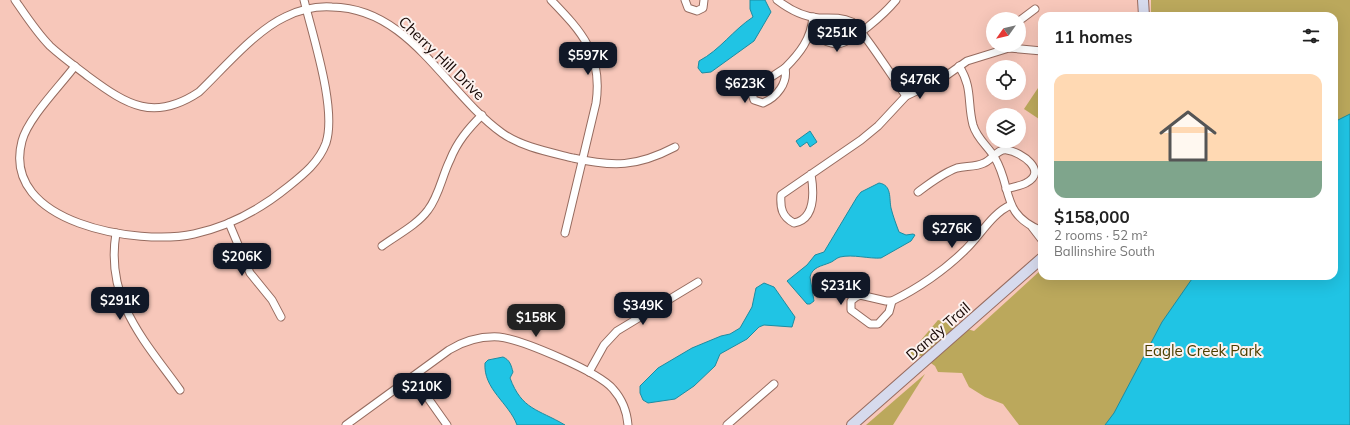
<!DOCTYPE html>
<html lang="en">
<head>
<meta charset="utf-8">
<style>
  :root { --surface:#fff; --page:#f6f6f6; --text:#222; --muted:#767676; --accent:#111827 }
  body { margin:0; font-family:Mulish,sans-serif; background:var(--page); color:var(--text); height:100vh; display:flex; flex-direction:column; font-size:15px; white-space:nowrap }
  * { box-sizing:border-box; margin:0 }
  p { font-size:13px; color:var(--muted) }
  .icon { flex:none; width:22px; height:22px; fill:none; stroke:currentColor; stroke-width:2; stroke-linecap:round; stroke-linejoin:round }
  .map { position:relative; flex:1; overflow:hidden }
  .side { position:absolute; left:1038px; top:12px; width:300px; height:268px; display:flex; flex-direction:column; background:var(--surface); border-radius:12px; box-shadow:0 4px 16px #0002 }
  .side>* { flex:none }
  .needle { width:26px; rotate:236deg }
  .controls { position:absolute; left:986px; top:12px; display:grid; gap:8px }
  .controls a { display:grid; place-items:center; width:40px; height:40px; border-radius:50%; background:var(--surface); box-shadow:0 4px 16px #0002; font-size:20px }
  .price { position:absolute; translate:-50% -34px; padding:0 9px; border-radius:8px; background:var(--accent); color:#fff; font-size:13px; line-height:26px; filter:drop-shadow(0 1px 2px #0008) }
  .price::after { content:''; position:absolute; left:50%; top:24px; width:12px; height:9px; margin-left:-6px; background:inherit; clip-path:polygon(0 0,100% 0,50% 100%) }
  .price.active { background:#222; color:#fff }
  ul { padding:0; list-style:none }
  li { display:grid; align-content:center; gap:8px; height:212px; padding:0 16px }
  li span { display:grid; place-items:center; height:124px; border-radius:12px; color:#555 }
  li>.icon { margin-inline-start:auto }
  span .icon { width:72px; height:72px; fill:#fffc; stroke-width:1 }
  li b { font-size:17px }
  h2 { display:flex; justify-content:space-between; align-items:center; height:48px; padding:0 16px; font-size:17px }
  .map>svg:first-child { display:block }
  .green { fill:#bba85c }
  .water { fill:#20c4e4; stroke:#1d8ca1 }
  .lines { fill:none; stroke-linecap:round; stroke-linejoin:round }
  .street-casing { stroke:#966b5f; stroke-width:9 }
  .secondary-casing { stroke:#966b5f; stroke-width:12 }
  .street { stroke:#fff; stroke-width:7 }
  .secondary { stroke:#d6daed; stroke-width:10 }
  .labels { text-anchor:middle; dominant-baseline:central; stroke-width:4; stroke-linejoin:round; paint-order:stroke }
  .street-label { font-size:15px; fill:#170805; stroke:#fcf2ef }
  .park-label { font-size:15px; fill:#4c3f00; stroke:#fcf2ef }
</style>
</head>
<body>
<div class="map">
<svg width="1350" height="425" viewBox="0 0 1350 425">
  <rect width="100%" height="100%" fill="#f7c7ba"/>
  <g class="green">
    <path d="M1151 0H1350V425H1019L1003 404 985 397 969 387 962 373 938 372 935 366 921 356H912L910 353 938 320 974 331 1042 269V276H1334V16H1151Z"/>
    <path d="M1038 88 1042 89V121L1024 109Z"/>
    <path d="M925 374 893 425H866Z"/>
  </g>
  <g class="water">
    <path d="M750 0H765L771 12 754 41 711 72 702 73 698 68 699 61C720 50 733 30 753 17L750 9Z"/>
    <path d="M1350 114V425H1105L1114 413 1162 322 1194 276H1334V122Z"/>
    <path d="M810 131 817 142 810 147 807 142 800 147 796 141Z"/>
    <path d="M879 183C892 185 889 198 891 208 893 216 896 224 899 232L906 235 913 234 915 235 911 241 881 258C869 259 853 254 840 257 836 258 833 262 829 263 822 266 812 267 810 277L814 301 810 304H807L787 281 807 265 815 255 824 252 857 197 861 192Z"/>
    <path d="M764 283 774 287 795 317 792 327 764 325 759 327 747 339 720 354 715 366 694 386 675 399 648 403 643 400 640 393V386L658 368 692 348 721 336 730 334 740 328 752 307 756 288Z"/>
    <path d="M503 357C510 360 511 365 513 372L510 378C522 410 538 409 565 425H517C509 403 483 389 485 363L488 360Z"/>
  </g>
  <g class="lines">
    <defs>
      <g id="street">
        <path d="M15 0C26 16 37 33 50 46 62 57 76 67 89 77 127 105 154 122 199 92 223 69 255 31 285 17 299 10 316 6 332 7 410 8 445 92 502 133 522 147 549 152 573 158 613 167 637 167 675 147"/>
        <path d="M551 0C582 32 603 55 596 103L565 233"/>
        <path d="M685 0 688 8 697 11 703 8 704 0"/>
        <path d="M777 0C790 10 803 17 819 18 830 18 841 17 852 22 861 27 897 84 906 96"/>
        <path d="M1019 21 1035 9"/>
        <path d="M810 34C818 38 827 43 836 44 852 44 886 12 896 0"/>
        <path d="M75 66C60 86 28 118 22 141 0 224 139 246 194 234 230 226 261 209 289 186 304 174 319 162 326 143 337 109 313 37 304 0"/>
        <path d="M959 66C973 88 967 102 973 125 977 139 988 146 995 158 1013 189 1000 214 1042 231"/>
        <path d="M785 68C788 83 777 97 763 103L754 100 752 94 756 87Z"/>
        <path d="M785 68C800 53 811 39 813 17"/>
        <path d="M811 174C814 192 816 219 794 223 782 217 780 208 781 195L861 140 878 126 906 96 940 80 967 61 1009 48 1042 51"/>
        <path d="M918 192C930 183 943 173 957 168 966 166 976 167 984 163 992 160 998 148 1007 150 1021 152 1049 171 1026 183 1021 186 1012 187 1006 189"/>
        <path d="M229 223 250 273 272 300 281 317"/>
        <path d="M1032 227 1042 240"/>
        <path d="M116 233C105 300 144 340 180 390"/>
        <path d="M382 246C397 235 417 225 428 210 439 196 442 176 450 160 457 142 468 129 482 115"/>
        <path d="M860 295 886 301H892L889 312 878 324H870L851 310V301L856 297Z"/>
        <path d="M892 301C917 289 945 270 965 250 980 236 992 213 1011 205"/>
        <path d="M589 372 604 345 617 331 698 282"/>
        <path d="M413 377 447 425"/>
        <path d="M346 425 449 350C464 341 481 336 499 337 521 339 599 372 613 389 622 399 627 412 628 425"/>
        <path d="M727 425 774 384"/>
      </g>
      <g id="secondary">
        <path d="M1143 0 1144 16"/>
        <path d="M852 425 1042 258"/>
      </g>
    </defs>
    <use href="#street" class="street-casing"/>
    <use href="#secondary" class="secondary-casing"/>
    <use href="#street" class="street"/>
    <use href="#secondary" class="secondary"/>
  </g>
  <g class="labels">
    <g class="street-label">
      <text transform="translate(442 58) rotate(44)">Cherry Hill Drive</text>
      <text transform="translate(938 331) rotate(-41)">Dandy Trail</text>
    </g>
    <g class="park-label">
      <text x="1203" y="350">Eagle Creek Park</text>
    </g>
  </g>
</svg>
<div class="controls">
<a><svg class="needle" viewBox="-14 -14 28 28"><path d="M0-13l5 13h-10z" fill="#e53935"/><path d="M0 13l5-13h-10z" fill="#767676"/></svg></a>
<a><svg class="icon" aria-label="locate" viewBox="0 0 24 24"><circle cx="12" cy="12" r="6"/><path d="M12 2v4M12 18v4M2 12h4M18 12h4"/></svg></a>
<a><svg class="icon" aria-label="layers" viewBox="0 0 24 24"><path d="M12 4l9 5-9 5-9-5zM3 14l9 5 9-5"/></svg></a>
</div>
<b class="price" style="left:837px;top:53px">$251K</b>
<b class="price" style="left:588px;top:76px">$597K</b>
<b class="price" style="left:920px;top:100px">$476K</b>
<b class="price" style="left:745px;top:104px">$623K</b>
<b class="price" style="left:952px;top:249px">$276K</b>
<b class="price" style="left:242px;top:277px">$206K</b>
<b class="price" style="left:841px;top:306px">$231K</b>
<b class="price" style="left:120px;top:321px">$291K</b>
<b class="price" style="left:643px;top:326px">$349K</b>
<b class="price active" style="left:536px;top:338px">$158K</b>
<b class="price" style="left:422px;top:407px">$210K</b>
<section class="side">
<h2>11 homes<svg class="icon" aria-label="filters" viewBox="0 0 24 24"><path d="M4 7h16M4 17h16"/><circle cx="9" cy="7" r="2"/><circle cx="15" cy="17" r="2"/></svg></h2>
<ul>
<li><span style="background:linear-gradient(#ffd9b3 70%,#7fa58c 0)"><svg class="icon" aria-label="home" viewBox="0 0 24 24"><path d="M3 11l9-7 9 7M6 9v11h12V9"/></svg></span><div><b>$158,000</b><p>2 rooms · 52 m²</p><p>Ballinshire South</p></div></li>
</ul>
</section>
</div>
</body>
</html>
